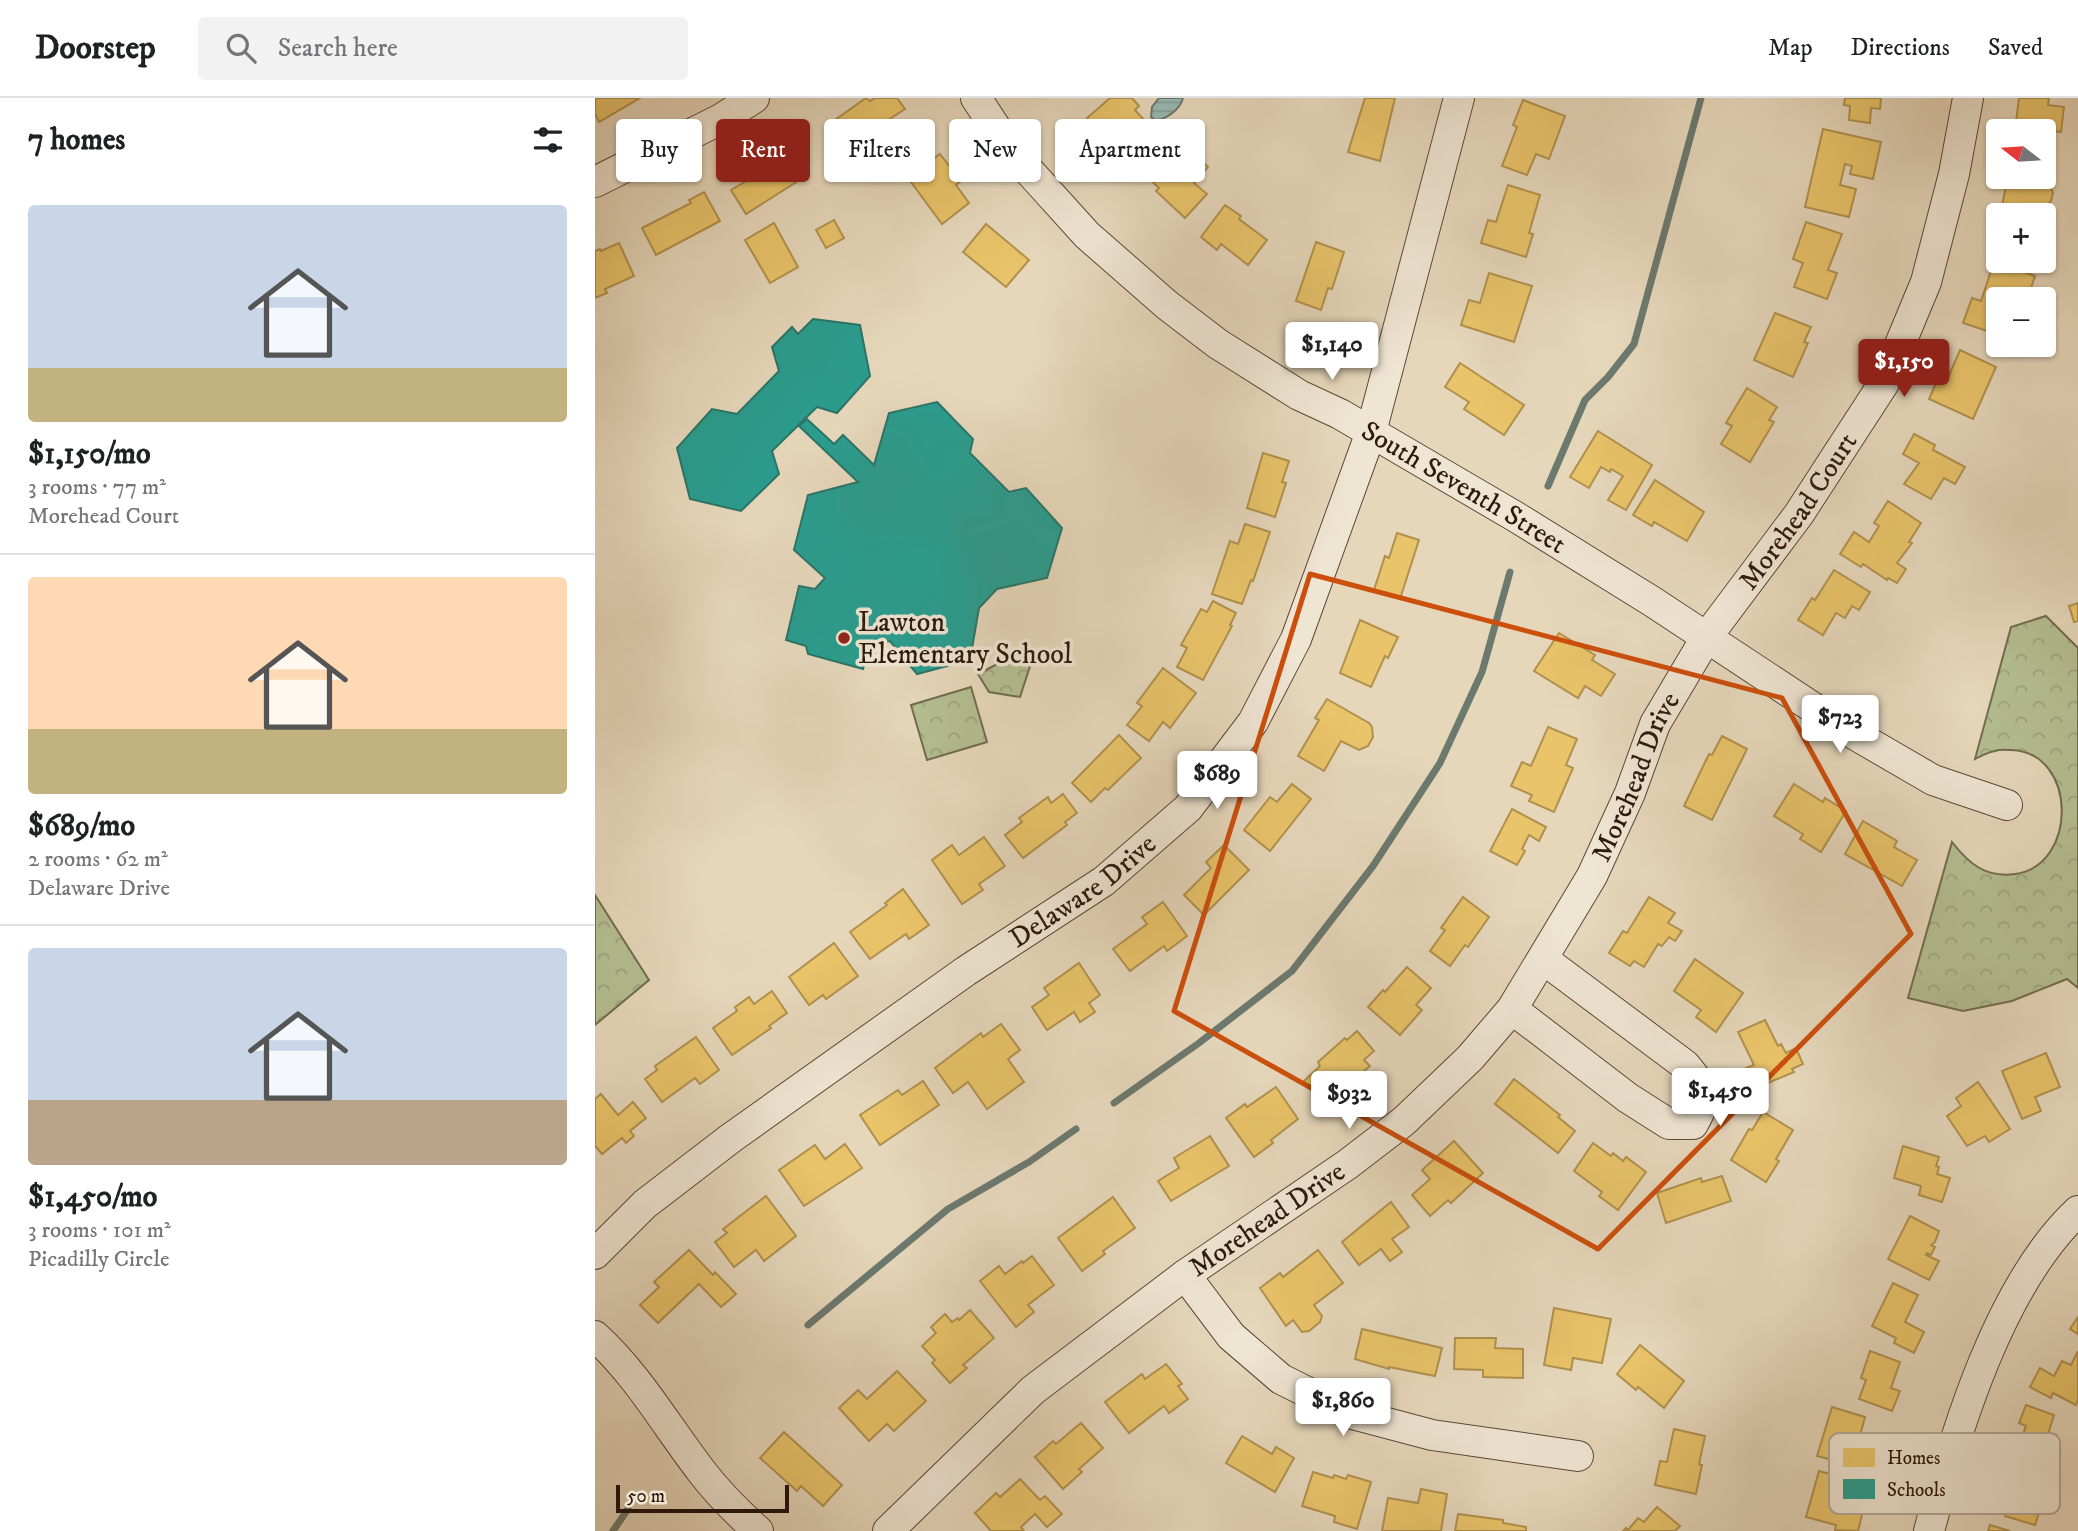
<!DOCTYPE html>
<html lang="en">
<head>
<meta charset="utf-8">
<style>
  :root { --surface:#fff; --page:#f2f2f2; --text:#202124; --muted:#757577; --line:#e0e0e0; --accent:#8f2418 }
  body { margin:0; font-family:"IM FELL DW Pica",serif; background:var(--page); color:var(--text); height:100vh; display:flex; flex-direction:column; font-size:26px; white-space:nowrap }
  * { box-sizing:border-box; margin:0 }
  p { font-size:23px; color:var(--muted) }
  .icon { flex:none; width:38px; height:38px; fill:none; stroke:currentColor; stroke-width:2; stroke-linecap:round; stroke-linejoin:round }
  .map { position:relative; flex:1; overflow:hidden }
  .details { display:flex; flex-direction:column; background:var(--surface); width:595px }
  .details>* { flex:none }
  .top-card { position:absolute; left:21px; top:21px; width:665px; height:63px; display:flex; gap:14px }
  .needle { width:46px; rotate:287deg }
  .controls { position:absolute; left:1391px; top:21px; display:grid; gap:14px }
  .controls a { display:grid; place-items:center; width:70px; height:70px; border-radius:7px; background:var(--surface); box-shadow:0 2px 5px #0004; font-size:35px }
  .scale { position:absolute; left:21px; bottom:18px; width:173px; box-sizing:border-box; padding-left:7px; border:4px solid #2e190b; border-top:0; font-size:19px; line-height:24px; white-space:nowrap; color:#2e190b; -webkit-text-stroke:5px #efe5d3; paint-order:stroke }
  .price { position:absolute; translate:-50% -60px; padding:0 16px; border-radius:7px; background:#fff; color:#222; font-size:23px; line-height:46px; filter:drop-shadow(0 2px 4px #0008) }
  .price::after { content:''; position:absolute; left:50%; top:42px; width:21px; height:16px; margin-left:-10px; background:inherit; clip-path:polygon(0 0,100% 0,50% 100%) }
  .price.current { background:var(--accent); color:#fff }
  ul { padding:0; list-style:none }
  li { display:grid; align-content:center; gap:14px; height:371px; padding:0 28px }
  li+li { border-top:2px solid var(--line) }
  li span { display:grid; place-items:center; height:217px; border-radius:7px; color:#555 }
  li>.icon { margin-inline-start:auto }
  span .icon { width:126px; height:126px; fill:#fffc; stroke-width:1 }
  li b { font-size:30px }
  h2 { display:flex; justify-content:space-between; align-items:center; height:84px; padding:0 28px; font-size:30px }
  .chip { padding:0 24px; border-radius:7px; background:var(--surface); box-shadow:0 2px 5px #0004; font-size:24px; line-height:63px }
  .chip.current { background:var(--accent); color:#fff }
  header { display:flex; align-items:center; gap:42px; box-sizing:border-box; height:98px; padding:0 35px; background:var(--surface); border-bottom:2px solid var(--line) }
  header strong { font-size:33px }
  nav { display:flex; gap:38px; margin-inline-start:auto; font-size:24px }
  .search { width:490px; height:63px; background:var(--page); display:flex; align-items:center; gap:18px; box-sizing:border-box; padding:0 24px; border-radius:7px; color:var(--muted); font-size:26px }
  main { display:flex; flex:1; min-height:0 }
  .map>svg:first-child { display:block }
  .park { fill:url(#park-crowns); stroke:#716c4e; stroke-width:2 }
  .water { fill:url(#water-rules); stroke:#6c796f; stroke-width:2 }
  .homes { fill:#e9c46a; stroke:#b1914e; stroke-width:2 }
  .schools { fill:#2a9d8f; stroke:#2b7567; stroke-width:2 }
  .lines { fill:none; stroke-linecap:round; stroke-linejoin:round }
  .stream { stroke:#6c796f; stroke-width:7 }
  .minor-casing { stroke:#5c4837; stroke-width:32 }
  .minor { stroke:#efe5d3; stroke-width:30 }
  .marked { fill:none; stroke:#cc4f0c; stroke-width:5; stroke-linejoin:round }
  .poi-dot { fill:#8f2418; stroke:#efe5d3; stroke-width:2.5 }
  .labels { text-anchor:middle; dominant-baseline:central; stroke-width:7; stroke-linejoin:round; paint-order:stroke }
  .street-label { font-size:28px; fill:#2e190b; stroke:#efe5d3 }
  .poi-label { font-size:28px; fill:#2e190b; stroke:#efe5d3; text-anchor:start }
  .key { fill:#efe5d3; stroke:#b5a897; stroke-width:2 }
  .key-label { font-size:19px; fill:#2e190b }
</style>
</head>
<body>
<header>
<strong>Doorstep</strong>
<div class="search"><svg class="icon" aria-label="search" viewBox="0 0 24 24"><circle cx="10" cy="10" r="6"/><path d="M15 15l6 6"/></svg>Search here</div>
<nav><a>Map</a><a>Directions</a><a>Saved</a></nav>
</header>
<main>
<section class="details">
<h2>7 homes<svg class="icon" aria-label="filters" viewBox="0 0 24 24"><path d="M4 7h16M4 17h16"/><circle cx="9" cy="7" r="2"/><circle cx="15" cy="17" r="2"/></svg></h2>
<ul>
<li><span style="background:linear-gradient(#c9d6e8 75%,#c2b280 0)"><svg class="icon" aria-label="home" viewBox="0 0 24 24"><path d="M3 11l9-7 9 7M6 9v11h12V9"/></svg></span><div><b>$1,150/mo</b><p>3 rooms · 77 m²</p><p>Morehead Court</p></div></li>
<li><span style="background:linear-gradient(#ffd9b3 70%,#c2b280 0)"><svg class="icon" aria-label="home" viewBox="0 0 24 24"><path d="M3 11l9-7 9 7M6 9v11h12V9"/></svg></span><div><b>$689/mo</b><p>2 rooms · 62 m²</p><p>Delaware Drive</p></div></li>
<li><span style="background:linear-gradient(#c9d6e8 70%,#b9a48a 0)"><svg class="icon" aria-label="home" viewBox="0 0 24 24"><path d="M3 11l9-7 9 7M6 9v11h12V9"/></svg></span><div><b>$1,450/mo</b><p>3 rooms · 101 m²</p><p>Picadilly Circle</p></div></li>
</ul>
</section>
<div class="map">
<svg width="1483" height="1433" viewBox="0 0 1483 1433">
  <defs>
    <pattern id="park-crowns" width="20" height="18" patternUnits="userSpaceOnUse" patternTransform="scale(1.75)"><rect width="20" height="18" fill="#b4be91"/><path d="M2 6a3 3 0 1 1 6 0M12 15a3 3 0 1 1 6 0" fill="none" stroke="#9ba37c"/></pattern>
    <pattern id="water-rules" width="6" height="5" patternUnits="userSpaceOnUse" patternTransform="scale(1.75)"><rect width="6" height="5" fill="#96b9b2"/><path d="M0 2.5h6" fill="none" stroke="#829e98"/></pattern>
  </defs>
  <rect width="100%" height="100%" fill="#e6d7bb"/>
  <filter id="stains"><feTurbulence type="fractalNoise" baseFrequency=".00286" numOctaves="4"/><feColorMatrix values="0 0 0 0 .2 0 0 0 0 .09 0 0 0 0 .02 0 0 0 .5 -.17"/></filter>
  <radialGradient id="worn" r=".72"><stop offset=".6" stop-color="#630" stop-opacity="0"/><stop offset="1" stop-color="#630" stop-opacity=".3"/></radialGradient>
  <g class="park">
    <path d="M1451 518 1483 550V890L1472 881 1417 903 1368 913 1313 900 1357 744C1374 766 1391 780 1420 776 1483 768 1483 654 1416 652 1411 652 1405 651 1400 653 1393 654 1386 658 1380 661L1416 529Z"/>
    <path d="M438 559 425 599 394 594 383 576 414 560Z"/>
    <path d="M376 589 392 644 332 662 316 607Z"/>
    <path d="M0 797 54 882 0 927Z"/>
  </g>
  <path class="water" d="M564 0H588C585 12 572 20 561 23L556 19 557 9Z"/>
  <g class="homes">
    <path d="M0 0H45L4 24 0 16Z"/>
    <path d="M271 0 275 3 280 0H302L310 11 245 53 230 29Z"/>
    <path d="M515 0H537L544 8 540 12 561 35 535 59 514 36 509 40 492 20Z"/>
    <path d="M770 0H800L785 63 753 54Z"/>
    <path d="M1250 0H1286L1285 11 1276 10 1275 25 1254 22 1255 8 1249 7Z"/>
    <path d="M1424 0H1454L1453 7 1469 9 1466 34 1450 32 1449 37 1455 38 1452 65 1449 64V33H1420Z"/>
    <path d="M928 2 970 18 954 61 941 56 932 77 907 68 922 29 918 27Z"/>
    <path d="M1228 31 1286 44 1278 81 1255 76 1257 68 1250 66 1245 87 1261 91 1254 119 1210 109Z"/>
    <path d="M586 44 613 69 599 85 612 96 590 120 561 93 564 90 547 74 565 54 571 60Z"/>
    <path d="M187 56 203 83 151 116 136 92 156 80 154 77Z"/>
    <path d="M345 56 366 83 361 87 374 105 347 126 313 80Z"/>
    <path d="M1413 79 1455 88 1458 95 1456 103 1451 109 1446 108 1444 117H1404V139L1396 138 1401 116 1405 117Z"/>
    <path d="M913 87 945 97 934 135 938 136 931 159 886 145 893 122 901 124Z"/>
    <path d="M109 94 125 123 61 157 47 130 96 105 94 102Z"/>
    <path d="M630 107 646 118 644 121 672 142 653 167 626 146 622 152 606 139Z"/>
    <path d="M239 122 249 140 231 150 221 132Z"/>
    <path d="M1211 124 1247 136 1233 172 1242 175 1232 201 1199 189 1208 165 1198 161Z"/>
    <path d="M179 125 203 169 175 185 150 142Z"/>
    <path d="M391 126 434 162 411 189 368 154Z"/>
    <path d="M721 144 749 154 737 191 733 190 726 212 701 203Z"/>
    <path d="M24 145 39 178 10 191 12 195 0 200V153L5 151 6 153Z"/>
    <path d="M1399 164 1440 178 1436 190 1440 191 1437 201H1404V231L1400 230 1398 235 1368 225 1377 200 1386 203Z"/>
    <path d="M894 175 937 188 919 244 866 227 874 202 885 205Z"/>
    <path d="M1180 215 1216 229 1209 244 1213 245 1198 279 1159 262Z"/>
    <path d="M1365 252 1401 269 1378 321 1334 301 1344 278 1352 282Z"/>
    <path d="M865 265 929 307 909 337 869 311 874 304 850 289Z"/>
    <path d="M1152 290 1182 309 1174 322 1179 324 1155 364 1126 346 1137 328 1131 325Z"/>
    <path d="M1003 333 1057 367 1031 412 1013 402 1028 378 1016 371 1015 374 1006 369 994 390 975 379Z"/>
    <path d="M1319 336 1340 347 1338 352 1370 369 1360 386 1349 380 1336 401 1309 386 1324 365 1308 356Z"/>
    <path d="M668 355 694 363 687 384 691 385 680 419 652 410Z"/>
    <path d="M1060 382 1109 414 1092 443 1059 424 1057 428 1038 417Z"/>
    <path d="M1293 403 1326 425 1314 444 1317 445 1302 465 1311 471 1302 485 1293 480 1292 482 1268 466 1266 469 1245 456 1259 434 1274 444 1284 428 1279 425Z"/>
    <path d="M650 426 675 434 658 483 656 482 647 506 617 496 635 443 643 446Z"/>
    <path d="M802 435 824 442 805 501 779 492 790 458 794 460Z"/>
    <path d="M1239 472 1275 494 1264 512 1257 508 1250 520 1241 515 1228 537 1203 522 1217 500 1220 502Z"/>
    <path d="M618 503 641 515 635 527 637 528 608 582 582 569 592 550 586 547 606 511 612 514Z"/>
    <path d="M1483 505V523L1479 524 1474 508Z"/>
    <path d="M765 522 803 539 793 560 790 558 776 589 745 575Z"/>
    <path d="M964 535 1000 557 997 562 1020 576 1006 598 990 588 983 600 939 573Z"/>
    <path d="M568 570 601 595 575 630 568 624 554 643 532 627 547 608 542 605Z"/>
    <path d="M732 601 774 625 777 629 778 639 773 648 764 652 746 643 729 673 703 658 724 622 720 620Z"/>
    <path d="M953 629 982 641 971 667 978 670 959 714 934 703 937 697 916 688 927 664 936 668Z"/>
    <path d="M524 637 546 660 513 692 510 690 496 704 477 685Z"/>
    <path d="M1127 638 1152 651 1117 722 1089 708 1114 656 1117 657Z"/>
    <path d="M697 686 716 701 675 753 649 732 675 699 682 704Z"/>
    <path d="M1199 686 1228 704 1230 700 1251 713 1226 754 1205 741 1208 736 1179 718Z"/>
    <path d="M468 696 482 715 470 724 472 727 428 760 410 737 427 724 424 720 453 699 456 705Z"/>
    <path d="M917 711 951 729 944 743 934 737 927 751 930 753 922 767 895 753Z"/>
    <path d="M1268 723 1302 743 1299 749 1322 762 1307 788 1250 756Z"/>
    <path d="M389 739 410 768 384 786 388 792 367 806 337 762 357 747 364 757Z"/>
    <path d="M629 747 654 772 609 817 589 797 616 770 611 764Z"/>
    <path d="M308 791 334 827 314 841 311 836 275 861 255 834 292 807 290 805Z"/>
    <path d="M868 799 894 819 873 849 870 847 855 868 835 853 850 832 846 830Z"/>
    <path d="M1054 799 1080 815 1073 825 1087 833 1080 843 1074 839 1067 848 1063 846 1049 869 1039 863 1035 868 1014 855 1028 833 1032 835Z"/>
    <path d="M568 804 592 838 572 853 569 848 535 873 518 851 552 826 547 819Z"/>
    <path d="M239 845 263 878 231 901 228 897 214 907 194 879Z"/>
    <path d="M1100 861 1148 895 1121 934 1101 919 1106 912 1079 893Z"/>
    <path d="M484 865 505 897 494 905 500 914 485 924 479 914 452 932 437 909 454 897 449 890Z"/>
    <path d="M812 869 836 890 821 907 827 912 805 937 773 909 788 892 790 894Z"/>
    <path d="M177 893 192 915 174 928 176 930 137 957 118 930 142 913 140 909 154 899 159 906Z"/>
    <path d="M1170 922 1183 948 1186 946 1191 955 1201 950 1208 966 1197 971 1199 974 1161 990 1151 970 1159 967 1143 934Z"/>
    <path d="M406 926 425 952 413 961 429 984 392 1011 373 984 358 995 340 970 386 935 388 939Z"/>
    <path d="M762 933 779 953 769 962 775 968 763 978 761 975 728 1005 709 983 725 968 723 964 750 940 752 942Z"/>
    <path d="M101 939 124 972 105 986 100 980 67 1004 50 981 62 972 60 968Z"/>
    <path d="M1451 955 1465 989 1440 999 1446 1013 1427 1021 1407 973Z"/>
    <path d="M919 981 965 1017 963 1019 980 1033 963 1055 900 1006Z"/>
    <path d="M328 983 344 1007 285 1047 265 1017 303 992 307 997Z"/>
    <path d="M1383 984 1415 1031 1394 1044 1390 1038 1372 1048 1352 1018 1366 1008 1361 1000Z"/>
    <path d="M681 989 703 1021 676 1042 678 1045 659 1059 631 1020 650 1006 652 1009Z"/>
    <path d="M6 996 23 1017 38 1004 51 1020 35 1033 39 1038 31 1045 27 1040 7 1056 0 1048V1001Z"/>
    <path d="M1168 1014 1198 1032 1181 1061 1184 1063 1171 1084 1136 1062 1154 1031 1157 1032Z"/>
    <path d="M615 1038 634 1068 576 1103 563 1083 584 1070 579 1060Z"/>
    <path d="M859 1043 888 1075 856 1105 853 1102 835 1118 817 1097 835 1081 827 1072Z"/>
    <path d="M998 1045 1016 1058 1018 1055 1028 1063 1031 1059 1051 1074 1023 1112 1004 1098 1007 1094 979 1073Z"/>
    <path d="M250 1046 267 1070 209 1108 184 1072 220 1047 230 1061Z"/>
    <path d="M1308 1048 1344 1059 1341 1068 1344 1069 1342 1076 1355 1080 1347 1104 1324 1097 1326 1088 1299 1080Z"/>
    <path d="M1127 1078 1136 1103 1071 1125 1062 1095 1106 1080 1107 1084Z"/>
    <path d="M171 1098 201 1138 169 1163 161 1152 139 1169 120 1144 132 1135 128 1131Z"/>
    <path d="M518 1099 540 1130 508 1153 510 1156 487 1173 463 1140Z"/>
    <path d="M796 1104 814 1129 797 1141 807 1154 795 1163 786 1151 764 1167 747 1144Z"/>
    <path d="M1315 1118 1344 1133 1340 1144 1336 1147 1340 1149 1336 1157 1332 1155 1331 1157 1344 1163 1334 1182 1293 1161Z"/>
    <path d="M94 1152 118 1177 120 1174 141 1196 126 1209 104 1186 63 1225 45 1207 64 1189 59 1184Z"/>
    <path d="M723 1152 748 1185 719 1207 727 1218 725 1224 714 1233 707 1234 698 1222 691 1228 665 1190 685 1175 688 1179Z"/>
    <path d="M437 1158 459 1187 433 1207 439 1214 421 1229 385 1183 404 1168 410 1176 427 1163 428 1165Z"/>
    <path d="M1298 1185 1323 1197 1310 1224 1329 1234 1319 1255 1299 1245 1301 1240 1277 1228Z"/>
    <path d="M959 1210 1016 1221 1007 1265 978 1260 976 1272 949 1267Z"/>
    <path d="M375 1212 399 1240 368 1267 372 1270 355 1285 337 1265 340 1262 327 1248 341 1235 336 1229 350 1216 357 1224 363 1220 364 1222Z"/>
    <path d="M1483 1219V1236L1475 1231Z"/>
    <path d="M767 1231 847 1250 840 1278 794 1269V1271L760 1261Z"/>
    <path d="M860 1240H901L900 1250 928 1251V1280L888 1279V1272L859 1271Z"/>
    <path d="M1045 1247 1089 1283 1069 1310 1043 1289 1041 1292 1022 1276Z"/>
    <path d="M1275 1253 1305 1264 1296 1290 1305 1293 1297 1313 1264 1301 1271 1282 1266 1280Z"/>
    <path d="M1483 1253V1302L1481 1307 1458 1295 1456 1300 1435 1289 1445 1270 1459 1278 1467 1263 1476 1267Z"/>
    <path d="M571 1266 587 1286 583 1288 593 1301 574 1315 569 1308 534 1335 510 1304 547 1276 550 1281Z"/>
    <path d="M302 1273 331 1303 299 1333 292 1326 274 1343 244 1310 263 1292 272 1301Z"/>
    <path d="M1431 1307 1459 1317 1453 1336 1462 1339 1452 1364 1422 1353 1431 1328 1424 1325Z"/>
    <path d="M1237 1309 1270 1319 1262 1349 1284 1355 1277 1377 1256 1370V1367L1222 1358Z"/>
    <path d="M486 1325 508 1350 484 1371 487 1374 468 1391 440 1359 458 1343 461 1346Z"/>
    <path d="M1079 1331 1110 1338 1104 1366 1107 1367 1101 1396 1060 1387 1065 1363 1072 1364Z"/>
    <path d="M189 1334 247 1387 228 1408 206 1388 202 1393 165 1360Z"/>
    <path d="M647 1338 677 1356 681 1349 699 1360 680 1394 631 1365Z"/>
    <path d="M1416 1372 1446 1381 1440 1399 1448 1402 1440 1427 1410 1418 1413 1405 1409 1404 1413 1392 1411 1391Z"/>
    <path d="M1224 1373 1261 1383 1253 1409 1268 1413 1263 1433 1240 1432 1241 1427 1211 1419Z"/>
    <path d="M718 1374 738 1380 739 1377 751 1381 753 1377 776 1384 762 1431 739 1424 740 1418 707 1408Z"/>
    <path d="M425 1381 445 1402 450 1398 467 1416 452 1429 440 1416 426 1429 429 1433H396L380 1415 401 1395 405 1399Z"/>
    <path d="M826 1391 852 1396 846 1433H787L793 1400 823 1405Z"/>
    <path d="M1062 1409 1085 1428 1080 1433H1028L1031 1430 1033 1432 1043 1420 1049 1424Z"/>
    <path d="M863 1416 908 1422V1425L931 1429V1433H860Z"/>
    <path d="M1395 1427 1415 1433H1393Z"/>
  </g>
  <g class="schools">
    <path d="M218 221 265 227 275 278 242 315 222 309 177 353 184 376 146 413 95 401 82 350 117 311 142 316 184 273 177 249 197 229 203 236Z"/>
    <path d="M342 304 378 341 375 355 414 394 431 390 467 430 452 480 402 491 384 510 375 562 322 576 295 543 275 547 268 571 213 556 211 548 191 542 204 488 220 491 230 480 199 452 213 397 263 384 204 328 212 321 239 346 248 337 279 367 294 315Z"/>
  </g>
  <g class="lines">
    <g class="stream">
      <path d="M953 388 990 302 1013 279 1039 246 1106 0"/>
      <path d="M519 1005 604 945 697 873 778 768 845 665 887 574 915 474"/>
      <path d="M213 1227 353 1111 434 1064 481 1031"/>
      <path d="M18 1433 33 1411"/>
    </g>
    <defs>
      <g id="minor">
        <path id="s1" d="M381 0 416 53 492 137 572 207 623 246 704 297 745 316 921 419 1058 504 1252 632 1338 682 1412 707"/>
        <path d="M0 84 126 21 159 0"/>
        <path d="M917 911 1033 1000 1074 1026H1098C1114 998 1110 991 1090 967L948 861"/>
        <path id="s2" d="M0 1156 50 1106 136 1040 371 873 509 783 593 710 658 624 701 541 776 334 864 0"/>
        <path d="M590 1177 636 1238 686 1281 754 1315 837 1337 983 1358"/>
        <path d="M0 1238C43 1277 72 1329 107 1374 123 1395 143 1415 163 1433"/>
        <path id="s3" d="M293 1433 438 1292 590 1177 753 1066 809 1023 875 960 917 911 997 778 1035 695 1060 626 1111 540 1204 416 1289 285 1331 184 1359 76 1373 0"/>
        <path d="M1334 1433C1361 1332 1405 1186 1483 1113"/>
      </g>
    </defs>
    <use href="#minor" class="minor-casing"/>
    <use href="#minor" class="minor"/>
  </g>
  <path class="marked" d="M715 476 1187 600 1316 836 1003 1151 579 913Z"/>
  <circle class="poi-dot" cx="249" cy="540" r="7"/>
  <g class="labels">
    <g class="street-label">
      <text stroke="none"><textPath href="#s1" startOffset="632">South Seventh Street</textPath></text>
      <text stroke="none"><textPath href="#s3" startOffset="1393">Morehead Court</textPath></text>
      <text stroke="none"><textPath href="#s3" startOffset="1080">Morehead Drive</textPath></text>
      <text stroke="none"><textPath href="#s2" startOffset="609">Delaware Drive</textPath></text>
      <text stroke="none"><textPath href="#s3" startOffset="492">Morehead Drive</textPath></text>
    </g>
    <g class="poi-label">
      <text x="263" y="524">Lawton<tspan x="263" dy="32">Elementary School</tspan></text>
    </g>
  </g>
  <rect x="1234" y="1335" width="231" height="81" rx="10" class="key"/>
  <rect x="1248" y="1350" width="32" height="19" fill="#e9c46a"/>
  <rect x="1248" y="1381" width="32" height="20" fill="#2a9d8f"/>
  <g class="key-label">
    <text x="1292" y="1366">Homes</text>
    <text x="1292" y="1398">Schools</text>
  </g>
  <rect width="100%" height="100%" filter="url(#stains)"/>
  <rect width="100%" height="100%" fill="url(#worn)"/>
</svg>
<div class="controls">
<a><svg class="needle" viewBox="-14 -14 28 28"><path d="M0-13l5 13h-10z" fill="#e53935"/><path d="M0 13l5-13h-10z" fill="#757577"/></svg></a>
<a>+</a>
<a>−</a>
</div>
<div class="scale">50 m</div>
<b class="price" style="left:737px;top:284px">$1,140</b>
<b class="price current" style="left:1309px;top:301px">$1,150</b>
<b class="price" style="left:1245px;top:657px">$723</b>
<b class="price" style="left:622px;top:713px">$689</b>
<b class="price" style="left:1125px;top:1030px">$1,450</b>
<b class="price" style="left:754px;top:1033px">$932</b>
<b class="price" style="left:748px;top:1340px">$1,860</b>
<div class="top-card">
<a class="chip">Buy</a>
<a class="chip current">Rent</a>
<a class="chip">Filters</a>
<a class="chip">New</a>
<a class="chip">Apartment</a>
</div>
</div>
</main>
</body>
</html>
